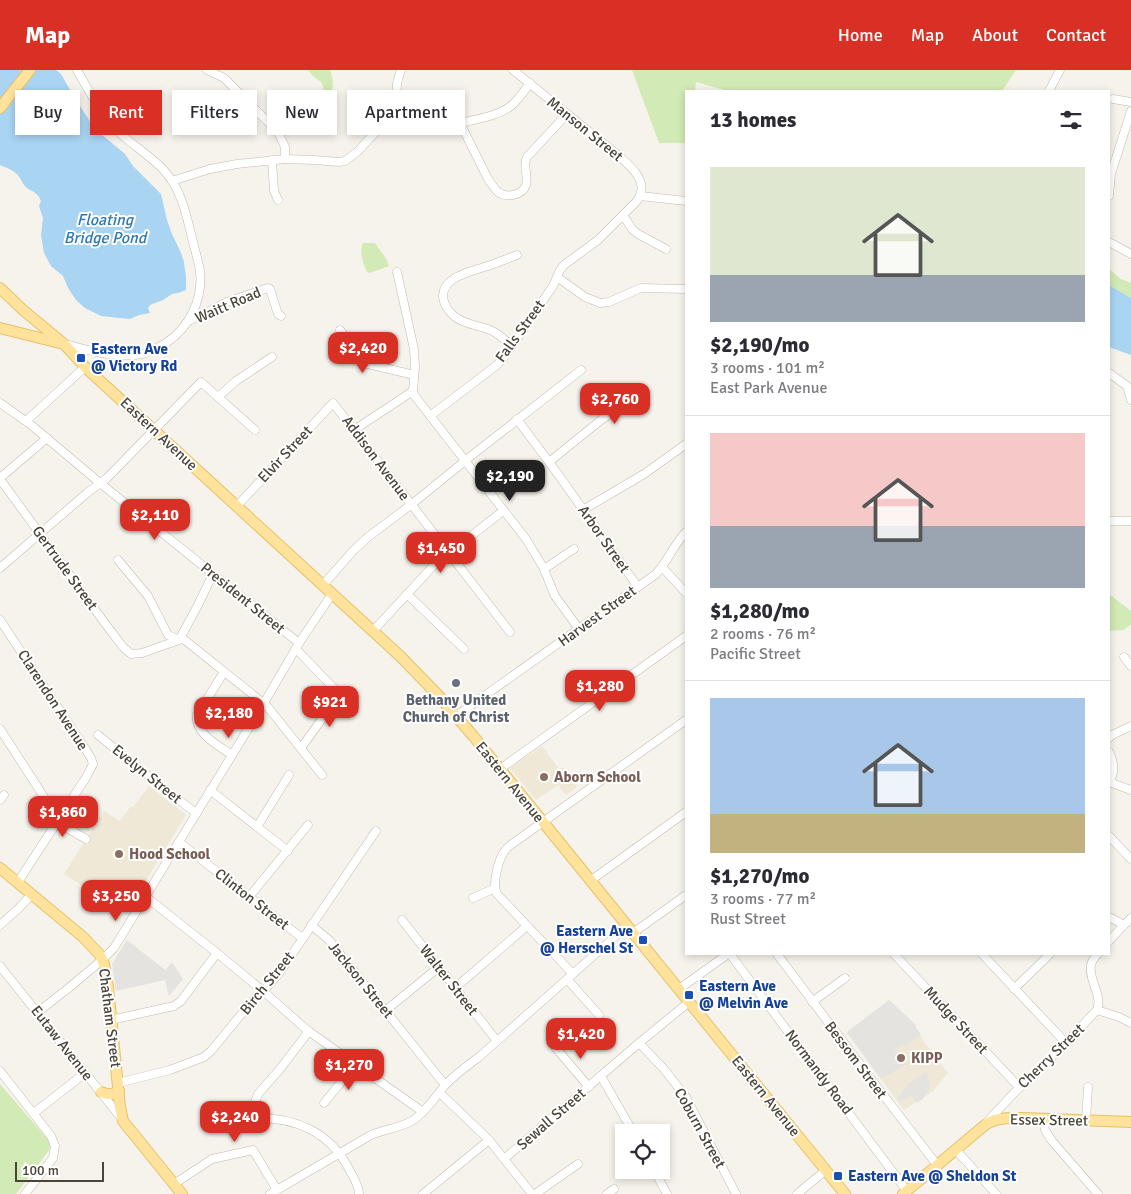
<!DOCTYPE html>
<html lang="en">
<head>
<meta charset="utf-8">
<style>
  :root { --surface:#fff; --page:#f7f7f7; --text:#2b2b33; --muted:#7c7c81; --line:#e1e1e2; --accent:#d93025 }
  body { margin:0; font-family:Signika,sans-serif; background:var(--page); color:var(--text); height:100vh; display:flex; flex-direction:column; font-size:19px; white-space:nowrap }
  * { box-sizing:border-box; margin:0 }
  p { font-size:16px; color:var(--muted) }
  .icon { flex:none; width:28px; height:28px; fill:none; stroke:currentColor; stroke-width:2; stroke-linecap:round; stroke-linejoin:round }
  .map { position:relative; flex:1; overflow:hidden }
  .drawer { position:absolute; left:685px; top:20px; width:425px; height:865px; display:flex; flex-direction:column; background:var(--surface); border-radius:0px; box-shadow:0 2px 8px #0003 }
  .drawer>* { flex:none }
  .banner { position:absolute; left:15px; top:20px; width:475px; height:45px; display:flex; gap:10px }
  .fabs { position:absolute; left:615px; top:1054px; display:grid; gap:10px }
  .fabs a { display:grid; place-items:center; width:55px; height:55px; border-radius:0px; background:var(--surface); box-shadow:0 2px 8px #0003; font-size:25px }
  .scale { position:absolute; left:15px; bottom:12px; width:89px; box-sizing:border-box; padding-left:5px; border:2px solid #4b4439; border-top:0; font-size:14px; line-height:18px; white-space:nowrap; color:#4b4439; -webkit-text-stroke:4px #fff; paint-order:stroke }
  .price { position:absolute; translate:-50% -42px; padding:0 11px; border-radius:10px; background:var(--accent); color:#fff; font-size:16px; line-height:32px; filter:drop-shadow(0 1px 2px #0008) }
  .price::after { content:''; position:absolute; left:50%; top:30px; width:15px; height:11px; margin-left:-8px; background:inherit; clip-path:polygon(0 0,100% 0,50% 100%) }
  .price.active { background:#222; color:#fff }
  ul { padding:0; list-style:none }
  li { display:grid; align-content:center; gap:10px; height:265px; padding:0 25px }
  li+li { border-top:1px solid var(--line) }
  li span { display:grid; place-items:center; height:155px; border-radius:0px; color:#555 }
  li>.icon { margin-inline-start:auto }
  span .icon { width:90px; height:90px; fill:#fffc; stroke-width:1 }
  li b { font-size:21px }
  h2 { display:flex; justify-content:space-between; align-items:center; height:60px; padding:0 25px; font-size:21px }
  .tag { padding:0 18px; border-radius:0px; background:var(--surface); box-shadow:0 2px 8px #0003; font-size:18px; line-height:45px }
  .tag.active { background:var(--accent); color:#fff }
  header { display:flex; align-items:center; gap:30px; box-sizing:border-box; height:70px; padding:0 25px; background:var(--accent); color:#fff }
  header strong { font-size:24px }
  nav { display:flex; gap:28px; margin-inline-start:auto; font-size:18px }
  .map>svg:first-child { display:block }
  .education { fill:#efe8d6 }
  .green { fill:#d2eab5 }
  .parking { fill:#e5e3e0 }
  .water { fill:#a9d4f2 }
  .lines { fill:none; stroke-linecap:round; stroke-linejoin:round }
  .minor-casing { stroke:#c2bbae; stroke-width:9 }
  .major-casing { stroke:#e6c16a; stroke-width:12 }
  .minor { stroke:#fff; stroke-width:8 }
  .major { stroke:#ffe39c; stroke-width:10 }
  .transit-dot { fill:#1a4fb4; stroke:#fff; stroke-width:2 }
  .worship-dot { fill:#6b7280; stroke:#fff; stroke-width:2 }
  .education-dot { fill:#8d6e63; stroke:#fff; stroke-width:2 }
  .labels { text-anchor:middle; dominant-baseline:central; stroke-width:4; stroke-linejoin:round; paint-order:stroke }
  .street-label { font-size:15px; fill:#4b4439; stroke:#fff }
  .transit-label { font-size:15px; font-weight:bold; fill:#164399; stroke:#fff; text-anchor:start }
  .worship-label { font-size:15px; font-weight:bold; fill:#5b616d; stroke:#fff }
  .education-label { font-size:15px; font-weight:bold; fill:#785e54; stroke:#fff; text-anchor:start }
  .water-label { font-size:16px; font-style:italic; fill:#2e7ab2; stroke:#fff }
</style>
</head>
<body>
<header>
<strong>Map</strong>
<nav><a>Home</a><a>Map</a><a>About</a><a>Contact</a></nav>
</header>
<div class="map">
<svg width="1131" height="1124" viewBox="0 0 1131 1124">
  <rect width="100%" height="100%" fill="#f6f3ec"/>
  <g class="education">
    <path d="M542 676 559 699 563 697 577 717 566 725 558 715 536 730 510 698Z"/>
    <path d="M149 716 186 745 126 843 64 804 104 741 120 751 131 736 133 737Z"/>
    <path d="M912 951 925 973 948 1003 933 1021 904 1040 847 963Z"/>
  </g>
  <g class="green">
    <path d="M308 0H330C334 10 334 19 329 27H325L322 13 312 5Z"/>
    <path d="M632 0H1016L1002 21H728L696 12 695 21H686V73H659Z"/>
    <path d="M363 173H375L387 190 389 196 370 203 367 202C363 193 359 183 363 173Z"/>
    <path d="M1109 199 1121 209 1131 213V228L1109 215Z"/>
    <path d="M1109 524 1131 541V554L1124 560 1109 561Z"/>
    <path d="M0 1014 49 1071 50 1079 16 1124H0Z"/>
  </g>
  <g class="parking">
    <path d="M127 870 165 900 172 892 183 909 169 926 165 910 116 921 112 894Z"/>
    <path d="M889 930 916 955V958L921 964 905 976 902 974 896 978 895 980 906 994 881 1009 847 962Z"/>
    <path d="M927 1001 930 1018 923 1029 917 1033 911 1025 899 1032 896 1028 901 1024V1022L907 1017 906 1015Z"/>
  </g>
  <g class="water">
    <path d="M0 0H56L61 4 74 27 95 59 125 84 133 96 161 124 167 150 172 164 181 183 184 192 186 207V220L178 223 172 224 163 230 150 235 148 238 150 243 139 245 130 249 101 246 85 238 76 230 68 218 63 206 51 196 44 183 41 165 43 148 39 136 41 131C38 123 33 122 27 118 23 115 22 111 20 108 16 101 7 98 0 95Z"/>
    <path d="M1109 215 1131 228V285L1109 277Z"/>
  </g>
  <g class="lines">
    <defs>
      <g id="minor">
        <path d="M207 0 224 8 278 62 285 77V89"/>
        <path d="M513 0 618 85C629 95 647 109 640 126"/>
        <path d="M530 13C524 21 519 29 512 35 499 46 477 49 460 53L488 109C491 113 494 118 498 122 506 128 522 126 526 115 529 105 522 96 527 87L567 44"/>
        <path d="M1049 21 1060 0"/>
        <path d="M1113 29 1131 32"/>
        <path d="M446 57 460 53"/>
        <path d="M272 90 274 121 278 130"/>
        <path d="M172 111 210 99 237 94 285 89 314 90 339 92 345 91 357 82 390 47 396 34 397 13 401 0"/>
        <path d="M1109 126 1111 104 1131 41"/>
        <path d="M623 145 632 159 638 164 666 179"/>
        <path d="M1109 172 1131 184"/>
        <path d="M397 202 414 279 415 297 413 321 414 325 526 469 543 497 555 526 579 559"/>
        <path d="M557 207 585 227 600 233 609 232 641 218 686 219"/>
        <path d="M187 252 227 232 268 218 270 219 278 244 281 246"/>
        <path d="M340 260 364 293 414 305"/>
        <path d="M64 274C89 280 115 289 142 284 151 282 158 277 166 273 190 257 203 229 200 201 198 189 194 177 191 164 187 147 183 130 174 114 162 93 140 81 122 65 103 47 90 23 77 0"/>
        <path d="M512 276C506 271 497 262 490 260 478 255 465 255 454 246 448 241 444 235 443 227 442 207 470 202 484 197 495 194 506 189 517 185"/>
        <path d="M1109 303 1127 316 1131 330"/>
        <path d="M218 327 236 311 272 287"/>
        <path d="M0 333 30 354 100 413 299 573"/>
        <path d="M430 346 497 295 505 286 553 216 560 200 564 195 598 170 636 132 640 126 686 131"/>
        <path d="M517 349 560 407 638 517"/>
        <path d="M26 351 85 297"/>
        <path d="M354 360 413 321"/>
        <path d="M549 392 601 350 630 330"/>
        <path d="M0 408 47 368"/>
        <path d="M0 409 104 552 123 577 131 584 142 583 179 570 197 537 213 504"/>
        <path d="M237 436 333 333 510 562"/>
        <path d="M583 440 644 404 686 374"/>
        <path d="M1109 451H1131"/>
        <path d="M118 490 148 526 168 565 179 570"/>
        <path d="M662 497 686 523"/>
        <path d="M0 498 87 423 107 408 201 312 255 360"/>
        <path d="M544 499 574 479"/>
        <path d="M323 515 353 481 368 467 412 434 471 386 581 300"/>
        <path d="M407 524 464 579"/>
        <path d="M0 550 86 680 91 688 93 694 87 706 18 812"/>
        <path d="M373 561 435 494 503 441"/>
        <path d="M181 567 267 636 322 705"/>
        <path d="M296 579 350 635"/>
        <path d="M1124 587 1131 596"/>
        <path d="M224 602 197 645C194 663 219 676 232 685"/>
        <path d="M456 646 656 504C668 491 674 474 686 462"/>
        <path d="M0 659 62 755 86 769"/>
        <path d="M98 665 163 718 196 743"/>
        <path d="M1109 668 1112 665 1131 656"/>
        <path d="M301 678 340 624"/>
        <path d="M1109 682C1114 692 1116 702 1109 711"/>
        <path d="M500 699 686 566"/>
        <path d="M1109 712 1131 720"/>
        <path d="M210 720 288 781"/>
        <path d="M0 730 4 725"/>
        <path d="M257 757 289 705"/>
        <path d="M1109 766 1131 789"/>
        <path d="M179 772 302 868"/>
        <path d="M590 811 686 742"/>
        <path d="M145 826 217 883 263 921 307 960 423 1042"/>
        <path d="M249 827 308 755"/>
        <path d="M473 828 495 818"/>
        <path d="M1109 847 1124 855"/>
        <path d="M402 850 497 971"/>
        <path d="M0 855 19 838 32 824"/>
        <path d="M311 855 329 870 445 1015"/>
        <path d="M633 863 686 825"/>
        <path d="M1109 871 1124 855 1131 848"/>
        <path d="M730 884 907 1121"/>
        <path d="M777 884 871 1009 937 1095"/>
        <path d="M894 884 1019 1017"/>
        <path d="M982 884 1066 973"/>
        <path d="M0 896 122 1049"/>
        <path d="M573 904 497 824C492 815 498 791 504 782 506 779 509 776 512 774L686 650"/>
        <path d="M567 909 599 945"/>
        <path d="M455 918 527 856"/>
        <path d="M679 919 728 884"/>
        <path d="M1014 919 1050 884"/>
        <path d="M65 921 102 890 114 878 264 633 299 573 332 524"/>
        <path d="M812 932 845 908"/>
        <path d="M1097 940 1119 947 1131 953"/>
        <path d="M385 941 439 897"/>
        <path d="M37 943 62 923"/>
        <path d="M111 950 174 936 181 931 217 883"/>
        <path d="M309 961 280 999 258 1024 255 1032V1048C295 1047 330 1062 349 1099 353 1107 359 1115 359 1124"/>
        <path d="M639 973 663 998 686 1027 736 1124"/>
        <path d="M555 977 589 1017"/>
        <path d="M0 1001 51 1066 55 1076 53 1088 25 1124"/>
        <path d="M601 1006 633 1062"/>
        <path d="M118 1013 170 1000 204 987 211 981 258 924 267 917 280 902 376 761"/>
        <path d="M440 1023 489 1070 532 1124"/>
        <path d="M324 1033 356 994"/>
        <path d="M34 1043 85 1003"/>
        <path d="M1043 1049 1045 1060 1052 1071 1098 1124"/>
        <path d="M1086 1050 1088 1017"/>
        <path d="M987 1052 1014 1023 1052 987 1097 940C1103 925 1088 910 1091 895 1092 890 1095 887 1098 884"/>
        <path d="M208 1053 255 1048"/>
        <path d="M956 1080 996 1124"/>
        <path d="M504 1089 639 973 689 932"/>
        <path d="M654 1100 667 1124"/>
        <path d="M174 1114 212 1089 253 1080 277 1120"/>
        <path d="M270 1124 371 1065C384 1059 403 1058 415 1049 428 1039 436 1026 446 1014 456 1004 468 995 479 987L627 856"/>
        <path d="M423 1124 489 1070"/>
        <path d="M535 1124 578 1094"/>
        <path d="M607 1124 614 1119"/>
        <path d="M797 1124 826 1100"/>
      </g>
      <g id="major">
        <path d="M0 38 30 0"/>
        <path d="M0 218 23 240 64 274 85 297 400 586 438 625 474 667 845 1124"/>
        <path d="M0 258 60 273"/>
        <path d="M0 798 83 867 100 885 104 894 108 917 120 1037 123 1051 182 1124"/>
        <path d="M101 1022C108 1025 112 1025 119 1021"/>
        <path d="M903 1124 985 1055C996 1047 1010 1048 1023 1048L1131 1052"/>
      </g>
    </defs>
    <use href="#minor" class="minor-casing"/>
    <use href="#major" class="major-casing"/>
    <use href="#minor" class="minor"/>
    <use href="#major" class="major"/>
  </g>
  <g class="transit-dot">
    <rect x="76" y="283" width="10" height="10" rx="2.5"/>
    <rect x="638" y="865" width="10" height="10" rx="2.5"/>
    <rect x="684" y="920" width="10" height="10" rx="2.5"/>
    <rect x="833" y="1101" width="10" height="10" rx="2.5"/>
  </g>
  <circle class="worship-dot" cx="456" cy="613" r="5"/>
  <g class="education-dot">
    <circle cx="544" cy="707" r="5"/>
    <circle cx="119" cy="784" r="5"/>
    <circle cx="901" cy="988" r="5"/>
  </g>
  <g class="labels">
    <g class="street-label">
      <text transform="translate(585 59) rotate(39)">Manson Street</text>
      <text transform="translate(228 235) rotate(-23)">Waitt Road</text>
      <text transform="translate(520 261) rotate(-54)">Falls Street</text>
      <text transform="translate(159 364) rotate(43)">Eastern Avenue</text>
      <text transform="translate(285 384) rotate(-47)">Elvir Street</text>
      <text transform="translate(376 388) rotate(53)">Addison Avenue</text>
      <text transform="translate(604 469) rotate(55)">Arbor Street</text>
      <text transform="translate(65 498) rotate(54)">Gertrude Street</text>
      <text transform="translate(243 528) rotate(39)">President Street</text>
      <text transform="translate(597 546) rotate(-36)">Harvest Street</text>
      <text transform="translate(53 630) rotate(57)">Clarendon Avenue</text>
      <text transform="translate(147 704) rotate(39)">Evelyn Street</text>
      <text transform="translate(510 712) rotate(51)">Eastern Avenue</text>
      <text transform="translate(252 829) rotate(38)">Clinton Street</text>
      <text transform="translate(361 910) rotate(51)">Jackson Street</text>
      <text transform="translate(449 910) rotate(52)">Walter Street</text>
      <text transform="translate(267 913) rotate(-51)">Birch Street</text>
      <text transform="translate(110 948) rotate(83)">Chatham Street</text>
      <text transform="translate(956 950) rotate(47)">Mudge Street</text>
      <text transform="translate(62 973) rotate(52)">Eutaw Avenue</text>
      <text transform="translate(1051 986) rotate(-44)">Cherry Street</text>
      <text transform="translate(856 990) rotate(53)">Bessom Street</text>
      <text transform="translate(819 1002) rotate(53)">Normandy Road</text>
      <text transform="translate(766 1026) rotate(51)">Eastern Avenue</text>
      <text transform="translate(551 1049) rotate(-41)">Sewall Street</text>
      <text transform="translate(1049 1050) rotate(1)">Essex Street</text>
      <text transform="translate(700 1058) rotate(61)">Coburn Street</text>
    </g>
    <g class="transit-label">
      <text x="91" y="279">Eastern Ave<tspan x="91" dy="17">@ Victory Rd</tspan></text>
      <text x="633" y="861" text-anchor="end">Eastern Ave<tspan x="633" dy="17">@ Herschel St</tspan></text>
      <text x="699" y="916">Eastern Ave<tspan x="699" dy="17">@ Melvin Ave</tspan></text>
      <text x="848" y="1106">Eastern Ave @ Sheldon St</text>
    </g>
    <g class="worship-label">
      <text x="456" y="630">Bethany United<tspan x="456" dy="17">Church of Christ</tspan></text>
    </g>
    <g class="education-label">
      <text x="554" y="707">Aborn School</text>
      <text x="129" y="784">Hood School</text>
      <text x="911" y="988">KIPP</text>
    </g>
    <g class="water-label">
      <text x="105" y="150">Floating<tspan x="105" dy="18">Bridge Pond</tspan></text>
    </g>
  </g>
</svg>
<div class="fabs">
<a><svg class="icon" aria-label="locate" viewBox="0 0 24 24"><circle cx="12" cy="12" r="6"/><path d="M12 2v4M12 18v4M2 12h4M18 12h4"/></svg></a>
</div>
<div class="scale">100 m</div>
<b class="price" style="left:363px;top:304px">$2,420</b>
<b class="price" style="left:615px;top:355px">$2,760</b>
<b class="price active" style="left:510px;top:432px">$2,190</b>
<b class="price" style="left:155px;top:471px">$2,110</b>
<b class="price" style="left:441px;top:504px">$1,450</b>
<b class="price" style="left:600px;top:642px">$1,280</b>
<b class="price" style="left:330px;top:658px">$921</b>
<b class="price" style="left:229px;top:669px">$2,180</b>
<b class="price" style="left:63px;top:768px">$1,860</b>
<b class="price" style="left:116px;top:852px">$3,250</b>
<b class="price" style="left:581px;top:990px">$1,420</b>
<b class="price" style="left:349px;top:1021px">$1,270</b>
<b class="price" style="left:235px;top:1073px">$2,240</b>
<div class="banner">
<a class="tag">Buy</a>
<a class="tag active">Rent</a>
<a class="tag">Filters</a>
<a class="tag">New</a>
<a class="tag">Apartment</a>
</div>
<section class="drawer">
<h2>13 homes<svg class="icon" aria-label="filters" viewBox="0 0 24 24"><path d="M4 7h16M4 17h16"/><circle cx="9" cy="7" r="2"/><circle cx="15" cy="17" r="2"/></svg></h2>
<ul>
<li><span style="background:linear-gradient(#dfe7d0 70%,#9aa5b1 0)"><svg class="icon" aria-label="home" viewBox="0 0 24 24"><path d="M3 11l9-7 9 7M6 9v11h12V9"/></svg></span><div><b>$2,190/mo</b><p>3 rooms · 101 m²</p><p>East Park Avenue</p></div></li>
<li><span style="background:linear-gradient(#f6c9c9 60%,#9aa5b1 0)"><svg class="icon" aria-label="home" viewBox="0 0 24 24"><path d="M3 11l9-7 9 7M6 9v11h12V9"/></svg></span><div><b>$1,280/mo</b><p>2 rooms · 76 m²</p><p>Pacific Street</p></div></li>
<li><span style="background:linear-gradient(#a9c7e8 75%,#c2b280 0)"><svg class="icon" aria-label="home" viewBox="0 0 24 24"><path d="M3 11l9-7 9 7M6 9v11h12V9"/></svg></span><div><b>$1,270/mo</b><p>3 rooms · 77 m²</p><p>Rust Street</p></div></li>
</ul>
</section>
</div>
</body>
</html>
